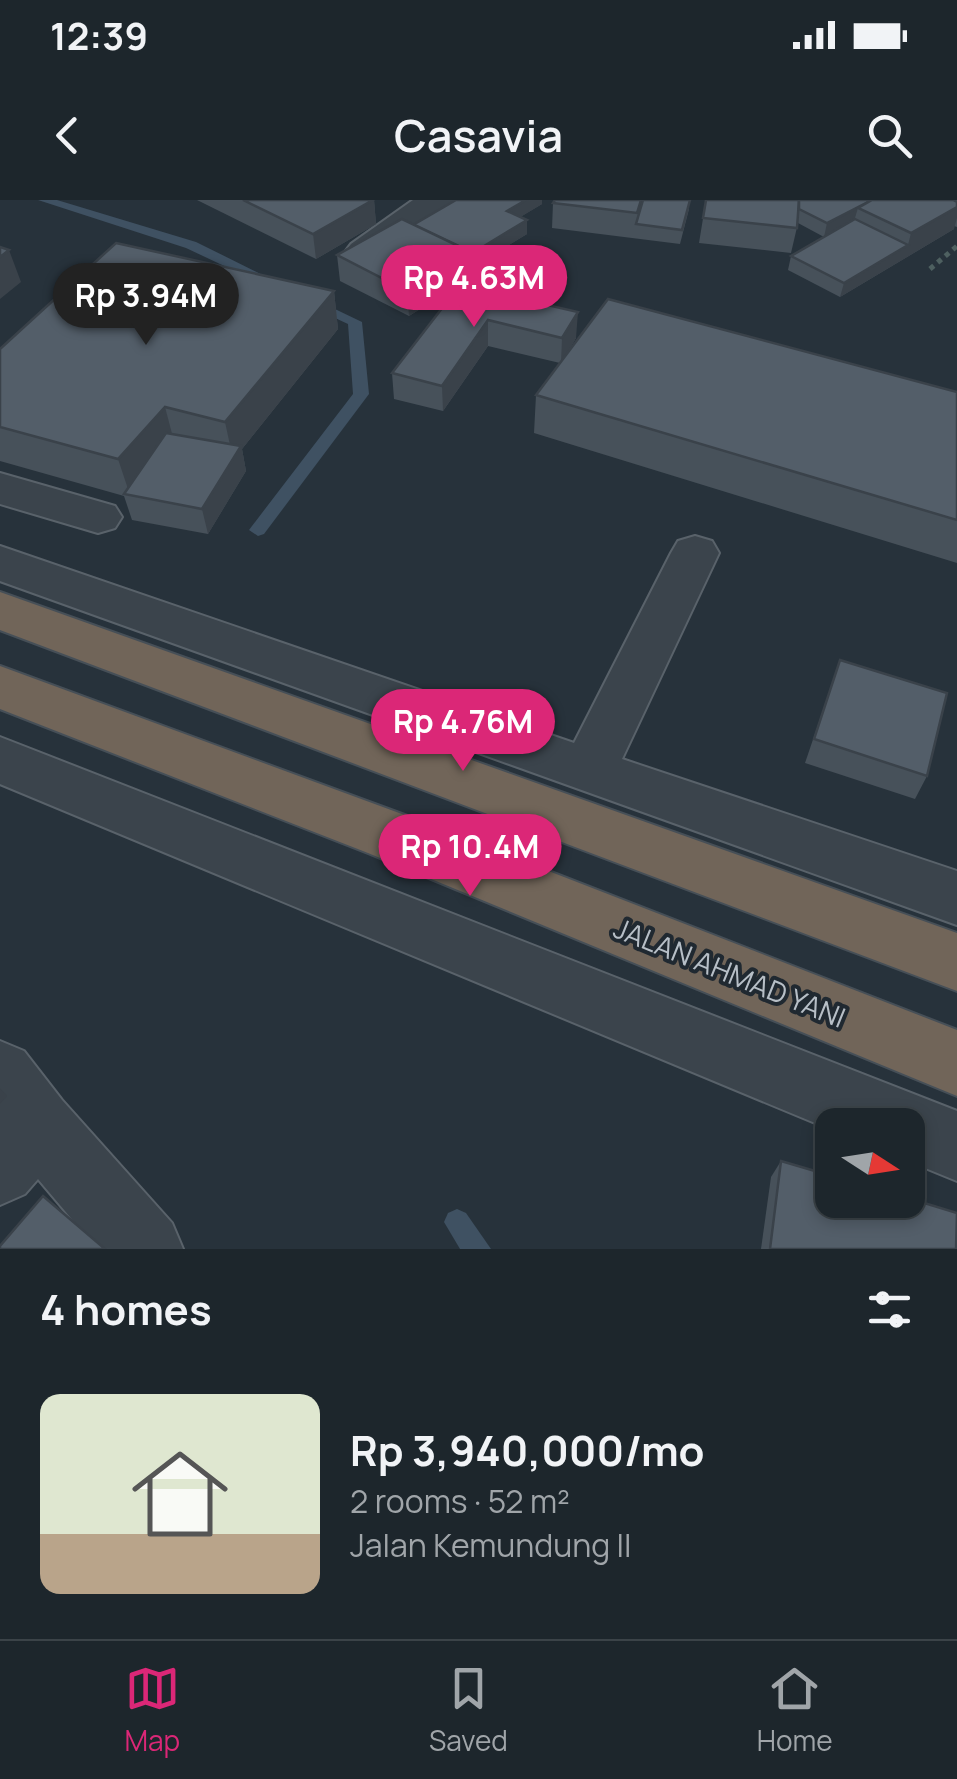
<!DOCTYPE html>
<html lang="en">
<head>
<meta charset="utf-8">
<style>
  :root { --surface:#1d262c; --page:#252e34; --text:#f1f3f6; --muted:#a0a5a9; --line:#3b4348; --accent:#db2777 }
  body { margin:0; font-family:Manrope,sans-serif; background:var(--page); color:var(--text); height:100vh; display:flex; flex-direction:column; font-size:38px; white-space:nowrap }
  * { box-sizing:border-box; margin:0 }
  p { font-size:32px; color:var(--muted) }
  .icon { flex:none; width:55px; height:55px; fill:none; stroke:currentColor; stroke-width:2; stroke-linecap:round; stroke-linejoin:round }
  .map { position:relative; height:1049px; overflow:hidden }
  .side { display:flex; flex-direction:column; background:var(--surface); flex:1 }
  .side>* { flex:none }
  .needle { width:65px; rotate:102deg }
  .buttons { position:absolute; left:815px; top:908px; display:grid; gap:20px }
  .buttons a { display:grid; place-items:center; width:110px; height:110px; border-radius:20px; background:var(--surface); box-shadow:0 5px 15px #0003,0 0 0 2px var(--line); font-size:50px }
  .price { position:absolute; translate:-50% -85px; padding:0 22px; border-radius:35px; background:var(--accent); color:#fff; font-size:32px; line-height:65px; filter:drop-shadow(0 2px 5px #0008) }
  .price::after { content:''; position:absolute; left:50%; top:60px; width:30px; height:22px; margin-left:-15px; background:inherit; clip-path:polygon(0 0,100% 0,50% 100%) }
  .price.selected { background:#222; color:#fff }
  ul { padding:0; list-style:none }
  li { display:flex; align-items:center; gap:30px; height:250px; padding:0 40px }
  li span { display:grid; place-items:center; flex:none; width:280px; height:200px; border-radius:20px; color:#555 }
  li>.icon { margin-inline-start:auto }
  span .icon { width:120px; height:120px; fill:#fffc; stroke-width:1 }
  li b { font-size:42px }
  h2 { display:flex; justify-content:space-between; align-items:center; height:120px; padding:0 40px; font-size:42px }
  .status { display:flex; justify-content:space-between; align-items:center; height:70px; padding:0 50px; background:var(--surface); direction:ltr }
  .status svg { height:28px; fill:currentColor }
  header { display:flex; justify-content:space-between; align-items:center; height:130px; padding:0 40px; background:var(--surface); font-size:45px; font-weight:600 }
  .tabs { display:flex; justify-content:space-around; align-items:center; height:140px; border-top:2px solid var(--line); background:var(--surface); font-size:28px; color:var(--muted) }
  .tabs a { display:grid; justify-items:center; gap:5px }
  .tabs .selected { color:var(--accent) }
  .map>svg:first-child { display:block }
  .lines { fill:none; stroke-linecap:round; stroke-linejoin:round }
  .stream { fill:#3f5162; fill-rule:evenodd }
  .minor-casing { stroke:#59626a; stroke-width:4 }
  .highway-casing { stroke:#464f57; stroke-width:4 }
  .path { stroke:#4e6060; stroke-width:5; stroke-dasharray:5 5; stroke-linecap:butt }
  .minor { fill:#3b444c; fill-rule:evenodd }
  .highway { fill:#716559; fill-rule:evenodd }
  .wall { fill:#47515a }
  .shaded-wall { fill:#3a424a }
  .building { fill:#535e69; stroke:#3a424a; stroke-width:2.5 }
  .labels { text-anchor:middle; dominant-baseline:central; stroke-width:8; stroke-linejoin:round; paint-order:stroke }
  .street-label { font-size:28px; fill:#b7bfc7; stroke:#202931 }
</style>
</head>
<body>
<div class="status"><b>12:39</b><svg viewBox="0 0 49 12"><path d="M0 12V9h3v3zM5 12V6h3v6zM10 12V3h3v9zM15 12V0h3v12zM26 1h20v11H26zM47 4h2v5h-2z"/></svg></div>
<header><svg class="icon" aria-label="back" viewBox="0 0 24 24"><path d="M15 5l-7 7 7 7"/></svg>Casavia<svg class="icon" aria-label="search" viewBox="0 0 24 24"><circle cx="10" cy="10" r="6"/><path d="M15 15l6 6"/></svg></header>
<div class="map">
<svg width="957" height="1049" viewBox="0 0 957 1049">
  <rect width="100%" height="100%" fill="#27323b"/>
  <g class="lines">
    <g class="stream">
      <path d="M38 0H57L196 42 281 84 269 87 186 48Z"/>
      <path d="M314 99 362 122 369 194 264 334 258 336 249 330 252 326 353 194 348 124 309 106 307 103Z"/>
      <path d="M457 1009 466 1013 491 1049H460L444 1022 448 1013Z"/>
    </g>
    <defs>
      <g id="minor">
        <path d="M413 0H454L377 60 364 63 351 60 345 52 351 44Z"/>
        <path d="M0 273 115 306 122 317 115 328 98 333 0 304Z"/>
        <path d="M695 336 712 341 719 353 622 559 957 671V725L0 381V346L574 543 671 353 678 341Z"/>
        <path d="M0 537 957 911V981L908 961V925H832V930L0 584Z"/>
        <path d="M0 841 24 851 62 900 172 1023 183 1049H97L38 979 25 994 0 1005Z"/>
      </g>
      <g id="highway">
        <path d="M0 392 957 733V791L0 430Z"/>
        <path d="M0 466 410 617 957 830V896L368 653 0 509Z"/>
      </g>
    </defs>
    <use href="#minor" class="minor-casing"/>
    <use href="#highway" class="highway-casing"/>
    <path class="path" d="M930 69 957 46"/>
    <use href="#minor" class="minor"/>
    <use href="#highway" class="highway"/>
  </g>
  <g class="wall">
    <path d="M197 0H374L376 24 316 59Z"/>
    <path d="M456 0H542V4L520 17 527 20V34L471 68V77L409 116 340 81 337 55 413 25Z"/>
    <path d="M706 0H957V27L954 26V29L840 97 788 70 791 56 824 37 798 23 791 53 699 43Z"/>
    <path d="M553 3 689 9 680 44 552 28Z"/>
    <path d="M460 85 576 138 565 157 957 192V363L534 233 536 195 560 163 488 146 443 211 394 199 392 173Z"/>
    <path d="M334 91 338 129 242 249 246 271 208 334 132 320 124 296 0 261V149Z"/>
    <path d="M840 460 927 576 915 599 805 563Z"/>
    <path d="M781 961 956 1049H761L771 977Z"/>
  </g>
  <g class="shaded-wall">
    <path d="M374 0 376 24 316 59 313 34Z"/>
    <path d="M526 0H542V4L507 25V11Z"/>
    <path d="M957 7V18L954 29 840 97 844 83 908 45 911 33Z"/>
    <path d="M858 8 854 21 824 37 827 23Z"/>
    <path d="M527 20V34L471 68V77L409 116 407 91Z"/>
    <path d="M9 50 21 82 0 99V57Z"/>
    <path d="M334 91 338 129 242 249 246 271 208 334 202 309 233 259 225 222Z"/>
    <path d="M578 112 576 138 561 163 562 138Z"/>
    <path d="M488 120V146L443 211 442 186Z"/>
    <path d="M165 207 175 245 130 295 118 259Z"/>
    <path d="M0 888 7 896 0 904Z"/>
  </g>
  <g class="building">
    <path d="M243 0H373L313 34Z"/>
    <path d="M456 0H526L507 11 527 20 471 54V52L413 25Z"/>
    <path d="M555 0H641L637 13 553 3Z"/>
    <path d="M643 0H690L682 30 636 24Z"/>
    <path d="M706 0H799L797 28 703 18Z"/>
    <path d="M799 0H872L827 23 799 9Z"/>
    <path d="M872 0H953L957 2V7L911 33 858 8Z"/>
    <path d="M402 19 471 52 407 91 337 55Z"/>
    <path d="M855 19 908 45 844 83 791 56Z"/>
    <path d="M116 43 334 91 225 222 165 207 118 259 0 227V149Z"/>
    <path d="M0 47 9 50 0 57Z"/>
    <path d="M460 85 578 112 562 138 488 120 442 186 392 173Z"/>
    <path d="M608 99 957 192V320L536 195Z"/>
    <path d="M166 233 241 246 202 309 124 294Z"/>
    <path d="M840 460 947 493 927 576 814 539Z"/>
    <path d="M781 961 832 976V1000H908V998L957 1013 956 1049H770Z"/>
    <path d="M43 996 105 1049H0V1046Z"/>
  </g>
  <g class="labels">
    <g class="street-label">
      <text transform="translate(730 772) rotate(22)">JALAN AHMAD YANI</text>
    </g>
  </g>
</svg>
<div class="buttons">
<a><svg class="needle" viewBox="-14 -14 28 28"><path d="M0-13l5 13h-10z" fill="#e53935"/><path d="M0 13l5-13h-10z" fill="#a0a5a9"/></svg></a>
</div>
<b class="price" style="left:474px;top:130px">Rp 4.63M</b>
<b class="price selected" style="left:146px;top:148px">Rp 3.94M</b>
<b class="price" style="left:463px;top:574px">Rp 4.76M</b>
<b class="price" style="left:470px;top:699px">Rp 10.4M</b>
</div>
<section class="side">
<h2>4 homes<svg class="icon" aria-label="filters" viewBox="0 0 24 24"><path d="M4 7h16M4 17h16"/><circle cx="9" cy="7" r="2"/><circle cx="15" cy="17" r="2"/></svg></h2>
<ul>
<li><span style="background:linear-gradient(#dfe7d0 70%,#b9a48a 0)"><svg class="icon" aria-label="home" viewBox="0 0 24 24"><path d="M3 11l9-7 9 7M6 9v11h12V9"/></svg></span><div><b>Rp 3,940,000/mo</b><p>2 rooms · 52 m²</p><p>Jalan Kemundung II</p></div></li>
</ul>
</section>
<nav class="tabs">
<a class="selected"><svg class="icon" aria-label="map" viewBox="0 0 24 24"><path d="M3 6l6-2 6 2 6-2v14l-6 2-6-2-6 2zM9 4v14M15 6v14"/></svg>Map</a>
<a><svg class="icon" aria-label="saved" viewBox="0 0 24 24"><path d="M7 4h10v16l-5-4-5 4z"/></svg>Saved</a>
<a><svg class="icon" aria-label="home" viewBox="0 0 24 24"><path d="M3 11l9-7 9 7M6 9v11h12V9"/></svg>Home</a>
</nav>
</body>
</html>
